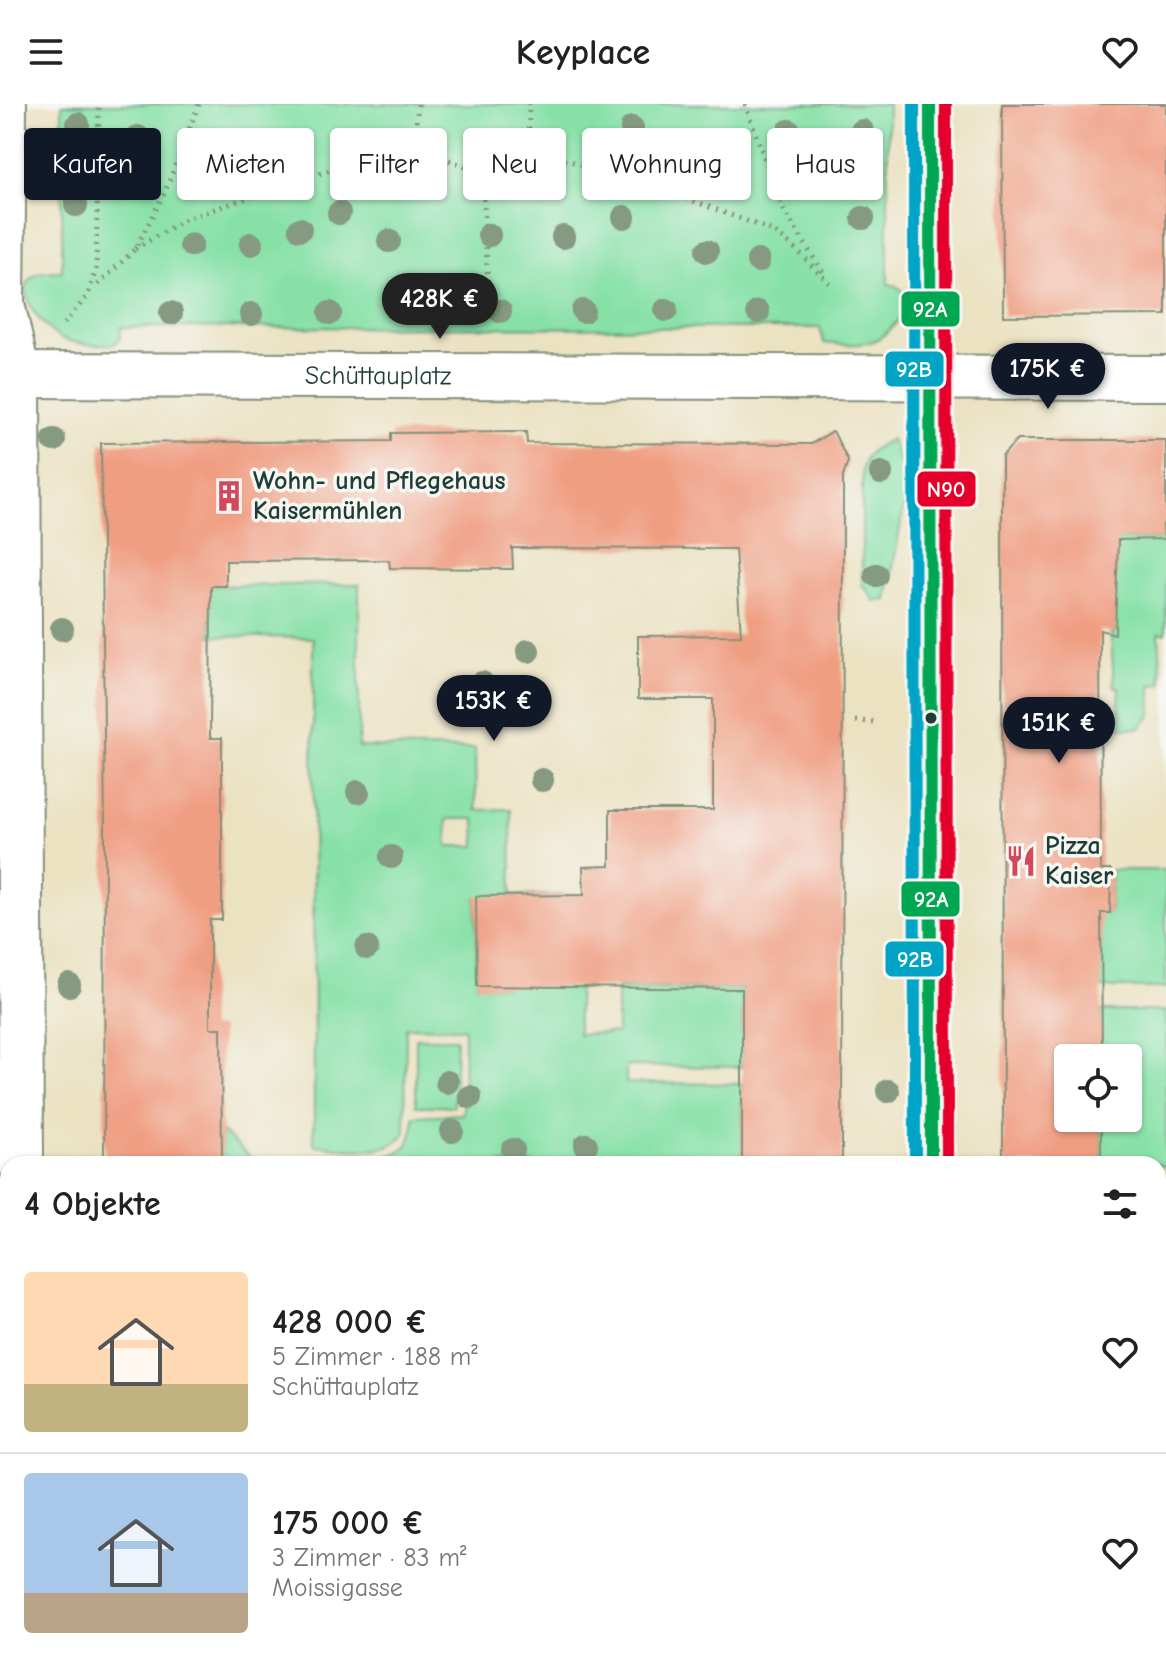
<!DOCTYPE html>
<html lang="de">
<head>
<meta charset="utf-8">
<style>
  :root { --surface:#fff; --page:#f6f6f6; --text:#222; --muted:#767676; --line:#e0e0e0; --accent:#111827 }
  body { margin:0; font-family:"Comic Neue",sans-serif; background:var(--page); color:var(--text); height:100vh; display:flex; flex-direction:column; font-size:30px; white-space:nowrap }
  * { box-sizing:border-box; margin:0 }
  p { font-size:26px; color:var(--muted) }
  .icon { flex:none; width:44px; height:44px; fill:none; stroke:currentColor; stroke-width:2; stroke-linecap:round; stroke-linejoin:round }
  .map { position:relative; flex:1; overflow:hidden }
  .drawer { position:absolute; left:0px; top:1052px; width:1166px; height:514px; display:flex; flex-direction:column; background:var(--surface); border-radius:24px 24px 0 0; box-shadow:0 2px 6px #0004 }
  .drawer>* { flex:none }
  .banner { position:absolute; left:24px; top:24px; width:1118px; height:72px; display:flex; gap:16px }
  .fabs { position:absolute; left:1054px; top:940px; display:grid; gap:16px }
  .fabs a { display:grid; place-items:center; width:88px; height:88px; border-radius:8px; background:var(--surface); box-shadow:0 2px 6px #0004; font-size:40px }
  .price { position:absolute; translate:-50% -68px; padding:0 18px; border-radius:28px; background:var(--accent); color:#fff; font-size:26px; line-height:52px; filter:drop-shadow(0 2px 4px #0008) }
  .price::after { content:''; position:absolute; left:50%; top:48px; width:24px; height:18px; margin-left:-12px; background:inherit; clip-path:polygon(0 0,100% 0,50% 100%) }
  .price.active { background:#222; color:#fff }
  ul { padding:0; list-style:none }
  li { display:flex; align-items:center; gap:24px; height:200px; padding:0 24px }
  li+li { border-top:2px solid var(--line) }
  li span { display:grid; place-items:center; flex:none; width:224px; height:160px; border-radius:8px; color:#555 }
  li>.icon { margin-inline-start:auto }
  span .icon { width:96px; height:96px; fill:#fffc; stroke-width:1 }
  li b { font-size:34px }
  h2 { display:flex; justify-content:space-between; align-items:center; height:96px; padding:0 24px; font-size:34px }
  .tag { padding:0 28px; border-radius:8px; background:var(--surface); box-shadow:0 2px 6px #0004; font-size:28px; line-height:72px }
  .tag.active { background:var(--accent); color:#fff }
  header { display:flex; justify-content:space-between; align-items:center; height:104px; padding:0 24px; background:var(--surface); font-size:36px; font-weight:600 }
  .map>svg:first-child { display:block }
  .green { fill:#87e1a7; stroke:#538f6e; stroke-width:2; fill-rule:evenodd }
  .building { fill:#f09e82 }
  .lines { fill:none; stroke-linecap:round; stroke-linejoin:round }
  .street-casing { stroke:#85907b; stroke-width:48 }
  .secondary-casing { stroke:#85907b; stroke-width:48 }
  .path { stroke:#85907b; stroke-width:5; stroke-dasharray:2 6; stroke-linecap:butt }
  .street { stroke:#fff; stroke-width:44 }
  .secondary { stroke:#fff; stroke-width:44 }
  .bus-1-casing { stroke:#f6f6f2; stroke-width:18 }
  .bus-2-casing { stroke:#f6f6f2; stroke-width:18 }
  .bus-3-casing { stroke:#f6f6f2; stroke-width:18 }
  .bus-1 { stroke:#00a651; stroke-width:12 }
  .bus-2 { stroke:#02a4c6; stroke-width:12 }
  .bus-3 { stroke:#e4002b; stroke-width:12 }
  .tree { fill:#869981 }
  .bus-dot { fill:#1f3d34; stroke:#f6f6f2; stroke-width:3 }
  .labels { text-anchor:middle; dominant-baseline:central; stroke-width:7; stroke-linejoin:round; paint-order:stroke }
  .street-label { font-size:26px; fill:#1f3d34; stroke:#f6f6f2 }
  .poi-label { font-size:26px; font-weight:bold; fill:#1f3d34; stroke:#f6f6f2; text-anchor:start }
  .line-badge { stroke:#f6f6f2; stroke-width:3 }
  .badge-label { font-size:22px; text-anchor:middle; font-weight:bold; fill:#fff }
</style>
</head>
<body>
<header><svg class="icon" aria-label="menu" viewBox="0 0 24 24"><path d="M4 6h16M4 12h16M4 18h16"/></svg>Keyplace<svg class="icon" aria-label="heart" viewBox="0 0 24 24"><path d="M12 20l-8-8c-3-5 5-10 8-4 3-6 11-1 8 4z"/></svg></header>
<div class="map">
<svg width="1166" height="1565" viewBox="0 0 1166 1565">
  <rect width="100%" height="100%" fill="#f6f6f2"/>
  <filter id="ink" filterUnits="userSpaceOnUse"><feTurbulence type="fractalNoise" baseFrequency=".0125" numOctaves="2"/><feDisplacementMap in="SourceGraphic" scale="16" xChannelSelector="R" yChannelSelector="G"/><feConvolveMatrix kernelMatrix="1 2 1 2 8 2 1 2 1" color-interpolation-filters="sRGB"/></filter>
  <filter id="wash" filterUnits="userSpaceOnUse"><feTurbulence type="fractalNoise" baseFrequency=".006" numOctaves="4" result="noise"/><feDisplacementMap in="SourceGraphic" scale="32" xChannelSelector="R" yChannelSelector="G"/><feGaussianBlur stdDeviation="1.8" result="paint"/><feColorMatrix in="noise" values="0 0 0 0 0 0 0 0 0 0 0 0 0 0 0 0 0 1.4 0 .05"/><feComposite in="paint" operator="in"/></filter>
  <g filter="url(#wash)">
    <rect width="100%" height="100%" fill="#ebe2c2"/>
    <g class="green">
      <path d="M62 0H888V180C927 186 893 232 870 238 856 242 839 240 824 239L820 224 121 223 120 234 114 240C98 241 78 241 63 235 45 228 8 184 37 170 44 166 54 168 62 167Z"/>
      <path d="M891 335 905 373V396L887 496 875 497 862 480V367C865 347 873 345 891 335Z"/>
      <path d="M1163 421H1166V529H1159L1162 580 1151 581 1152 611 1140 624H1120L1119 583H1114L1111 529H1115L1114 436 1163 435Z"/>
      <path d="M359 480V643L475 645 476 706 511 705 512 791H584L586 884 578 885V930L617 929V884L742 885V963L626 962V979L742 980V1060H314V1055C343 1055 385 1063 408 1041L413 1027 414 1012 463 1010 464 924 406 923 405 1028C393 1054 339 1043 314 1041L313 534 211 532 210 482ZM447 715H475L476 742H448ZM476 792 505 882 477 881Z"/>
      <path d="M1111 766H1166V884H1101L1100 809H1110Z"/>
      <path d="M1101 907H1166V1062H1158V1060H1101V1014H1128V954H1110V942L1101 941Z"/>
      <path d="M416 934H456L454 1002H416Z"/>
      <path d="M221 1027 257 1060H222Z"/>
      <path d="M1166 1237V1321L1163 1322V1344H1158V1238Z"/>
    </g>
    <g id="blocks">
      <g class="building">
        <path d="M1002 0H1166V211L1003 212Z"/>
        <path d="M833 327 848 357 843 373 842 1060H742V885L477 882 476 792 584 791 583 763 610 762V706H713V595H638V532L741 531 735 445 512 444 513 465 390 464 389 456 226 457V482H211L210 634H222V816H210V924H221L222 1060H104L105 724 101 339 391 337V329L526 328 527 339 811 340Z"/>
        <path d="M1017 336H1166V421H1163L1164 435 1118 436 1115 530 1100 526 1101 766H1111L1110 809H1101L1102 954H1068V1014H1101V1060H1003L1002 352Z"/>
      </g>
    </g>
  </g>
  <g filter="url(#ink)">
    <use href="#blocks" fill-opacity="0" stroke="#85907b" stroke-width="2"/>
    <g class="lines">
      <defs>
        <g id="street">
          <path d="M4 0 2 200 18 271 21 1060"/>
          <path id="s1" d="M0 271 1166 274"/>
          <path d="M0 1492H8"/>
          <path d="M1158 1492H1166"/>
          <path d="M23 1558V1565"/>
        </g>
        <g id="secondary">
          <path d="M930 0 931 1060"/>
          <path d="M933 1558V1565"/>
        </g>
      </defs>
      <use href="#street" class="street-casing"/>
      <use href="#secondary" class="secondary-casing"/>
      <g class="path">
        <path d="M418 0 414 42 466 63 501 62 528 49 578 59 659 84 773 127 797 146 831 181"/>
        <path d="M745 0 782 103 825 172"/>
        <path d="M528 49 529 0"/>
        <path d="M482 63 488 182"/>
        <path d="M135 145 185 115 354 58 414 42"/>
        <path d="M98 181 135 145 164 90 199 0"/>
        <path d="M64 220 88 191 96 165 99 0"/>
        <path d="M855 617 878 618"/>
      </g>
      <use href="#street" class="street"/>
      <use href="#secondary" class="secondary"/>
      <defs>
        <path id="bus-1" d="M930 0 931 1060"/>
        <path id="bus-2" d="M914 0 915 1060"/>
        <path id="bus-3" d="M946 0 947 1060"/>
      </defs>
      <use href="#bus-1" class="bus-1-casing"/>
      <use href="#bus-2" class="bus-2-casing"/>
      <use href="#bus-3" class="bus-3-casing"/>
      <use href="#bus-1" class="bus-1"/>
      <use href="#bus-2" class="bus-2"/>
      <use href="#bus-3" class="bus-3"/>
    </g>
    <g class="tree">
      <circle cx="78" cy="20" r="12"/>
      <circle cx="632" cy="24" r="12"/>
      <circle cx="789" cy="27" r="12"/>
      <circle cx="862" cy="27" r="12"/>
      <circle cx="138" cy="33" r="12"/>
      <circle cx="706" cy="42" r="12"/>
      <circle cx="222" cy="65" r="12"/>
      <circle cx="133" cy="68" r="12"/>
      <circle cx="808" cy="82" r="12"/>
      <circle cx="76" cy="101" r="12"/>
      <circle cx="339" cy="109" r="12"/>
      <circle cx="624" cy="113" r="12"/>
      <circle cx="863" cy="114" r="12"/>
      <circle cx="300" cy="125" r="12"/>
      <circle cx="489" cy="131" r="12"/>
      <circle cx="563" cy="133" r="12"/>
      <circle cx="389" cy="137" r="12"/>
      <circle cx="251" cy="140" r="12"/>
      <circle cx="191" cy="141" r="12"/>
      <circle cx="707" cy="147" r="12"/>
      <circle cx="758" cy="157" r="12"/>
      <circle cx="666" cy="206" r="12"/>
      <circle cx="500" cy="207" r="12"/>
      <circle cx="583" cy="207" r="12"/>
      <circle cx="416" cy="208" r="12"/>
      <circle cx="758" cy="208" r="12"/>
      <circle cx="171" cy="209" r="12"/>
      <circle cx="330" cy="209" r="12"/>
      <circle cx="251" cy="210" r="12"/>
      <circle cx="54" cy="336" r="12"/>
      <circle cx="881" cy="369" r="12"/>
      <circle cx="876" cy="471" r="12"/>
      <circle cx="62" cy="525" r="12"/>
      <circle cx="528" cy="547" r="12"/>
      <circle cx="482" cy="579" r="12"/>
      <circle cx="542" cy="676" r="12"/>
      <circle cx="358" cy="688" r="12"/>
      <circle cx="391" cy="753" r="12"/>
      <circle cx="367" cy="844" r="12"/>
      <circle cx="69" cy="881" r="12"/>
      <circle cx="447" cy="978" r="12"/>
      <circle cx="888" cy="987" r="12"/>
      <circle cx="470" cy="993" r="12"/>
      <circle cx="452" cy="1027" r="12"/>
      <circle cx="586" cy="1041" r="12"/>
      <circle cx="513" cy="1046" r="12"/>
    </g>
  </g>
  <defs>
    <symbol id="building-bare" viewBox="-9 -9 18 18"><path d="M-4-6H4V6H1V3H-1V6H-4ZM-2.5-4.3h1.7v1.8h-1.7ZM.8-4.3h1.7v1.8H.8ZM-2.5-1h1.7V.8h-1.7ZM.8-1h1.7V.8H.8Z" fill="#d1495b" stroke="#f6f6f2" stroke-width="2.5" paint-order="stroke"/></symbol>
    <symbol id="restaurant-bare" viewBox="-9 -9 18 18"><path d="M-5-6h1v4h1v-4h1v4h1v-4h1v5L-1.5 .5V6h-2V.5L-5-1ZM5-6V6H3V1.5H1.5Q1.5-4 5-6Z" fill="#d1495b" stroke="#f6f6f2" stroke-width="2.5" paint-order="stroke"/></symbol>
  </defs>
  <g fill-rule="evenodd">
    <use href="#building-bare" x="207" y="370" width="44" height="44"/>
    <use href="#restaurant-bare" x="999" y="735" width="44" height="44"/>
  </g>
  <circle class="bus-dot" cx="931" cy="614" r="7"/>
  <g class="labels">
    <g class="street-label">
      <text stroke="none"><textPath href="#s1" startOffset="378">Schüttauplatz</textPath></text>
    </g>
    <g class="poi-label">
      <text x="253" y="377">Wohn- und Pflegehaus<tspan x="253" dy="30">Kaisermühlen</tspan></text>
      <text x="1045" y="742">Pizza<tspan x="1045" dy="30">Kaiser</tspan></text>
    </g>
  </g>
  <g class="line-badge">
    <rect x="900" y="186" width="61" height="38" rx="8" fill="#00a651"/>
    <rect x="884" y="246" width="61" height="38" rx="8" fill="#02a4c6"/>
    <rect x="916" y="366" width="61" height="38" rx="8" fill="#e4002b"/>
    <rect x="900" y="776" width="61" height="38" rx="8" fill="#00a651"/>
    <rect x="884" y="836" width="61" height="38" rx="8" fill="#02a4c6"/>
  </g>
  <g class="badge-label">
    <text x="930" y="213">92A</text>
    <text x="914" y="273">92B</text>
    <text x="946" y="393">N90</text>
    <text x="931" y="803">92A</text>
    <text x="915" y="863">92B</text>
  </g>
</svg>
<div class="fabs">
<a><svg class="icon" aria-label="locate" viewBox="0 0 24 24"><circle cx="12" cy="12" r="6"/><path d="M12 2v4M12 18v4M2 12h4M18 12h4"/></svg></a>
</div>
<b class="price active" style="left:440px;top:237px">428K €</b>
<b class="price" style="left:1048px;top:307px">175K €</b>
<b class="price" style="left:494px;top:639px">153K €</b>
<b class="price" style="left:1059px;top:661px">151K €</b>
<div class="banner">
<a class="tag active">Kaufen</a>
<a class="tag">Mieten</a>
<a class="tag">Filter</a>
<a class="tag">Neu</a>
<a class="tag">Wohnung</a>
<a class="tag">Haus</a>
</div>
<section class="drawer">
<h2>4 Objekte<svg class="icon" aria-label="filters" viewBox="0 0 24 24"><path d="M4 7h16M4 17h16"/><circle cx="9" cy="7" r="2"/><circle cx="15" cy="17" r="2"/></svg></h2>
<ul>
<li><span style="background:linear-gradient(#ffd9b3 70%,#c2b280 0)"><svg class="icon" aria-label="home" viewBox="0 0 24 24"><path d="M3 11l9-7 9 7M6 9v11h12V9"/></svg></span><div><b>428 000 €</b><p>5 Zimmer · 188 m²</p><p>Schüttauplatz</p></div><svg class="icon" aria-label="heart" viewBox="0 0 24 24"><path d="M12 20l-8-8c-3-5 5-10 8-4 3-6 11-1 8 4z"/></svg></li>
<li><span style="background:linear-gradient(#a9c7e8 75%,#b9a48a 0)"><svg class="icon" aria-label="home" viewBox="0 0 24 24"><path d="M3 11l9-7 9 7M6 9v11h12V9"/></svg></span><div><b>175 000 €</b><p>3 Zimmer · 83 m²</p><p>Moissigasse</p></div><svg class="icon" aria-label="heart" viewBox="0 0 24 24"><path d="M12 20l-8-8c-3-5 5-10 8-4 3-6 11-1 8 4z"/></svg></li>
</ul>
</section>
</div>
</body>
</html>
